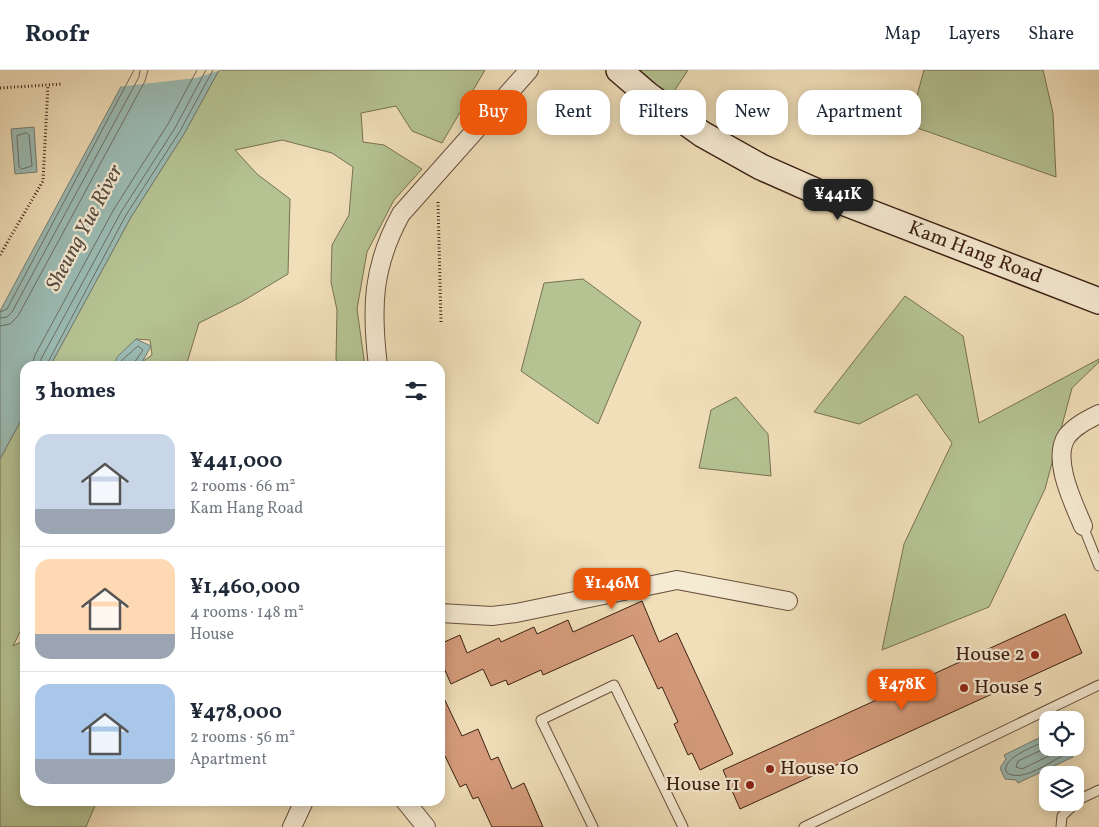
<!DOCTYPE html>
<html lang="en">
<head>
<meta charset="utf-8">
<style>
  :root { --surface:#fff; --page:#f2f2f3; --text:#1f2937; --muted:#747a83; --line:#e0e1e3; --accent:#ea580c }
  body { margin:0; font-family:Vollkorn,serif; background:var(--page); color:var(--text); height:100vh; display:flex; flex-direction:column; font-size:19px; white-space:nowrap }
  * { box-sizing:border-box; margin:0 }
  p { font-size:16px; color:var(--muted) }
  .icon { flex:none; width:28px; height:28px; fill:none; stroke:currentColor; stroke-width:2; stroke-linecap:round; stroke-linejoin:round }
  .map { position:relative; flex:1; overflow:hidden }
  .side { position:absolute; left:20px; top:291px; width:425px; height:445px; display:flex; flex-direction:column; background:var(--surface); border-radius:15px; box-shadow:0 2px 12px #0003 }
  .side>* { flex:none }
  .banner { position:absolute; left:460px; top:20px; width:475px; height:45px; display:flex; gap:10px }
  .fabs { position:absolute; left:1039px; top:641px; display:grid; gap:10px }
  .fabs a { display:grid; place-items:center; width:45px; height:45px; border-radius:10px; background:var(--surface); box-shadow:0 2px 12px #0003; font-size:25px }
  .price { position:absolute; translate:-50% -42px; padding:0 11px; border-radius:10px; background:var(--accent); color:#fff; font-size:16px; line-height:32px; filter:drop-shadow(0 1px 2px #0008) }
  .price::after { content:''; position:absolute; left:50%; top:30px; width:15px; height:11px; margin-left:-8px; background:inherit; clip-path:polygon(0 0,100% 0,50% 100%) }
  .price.current { background:#222; color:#fff }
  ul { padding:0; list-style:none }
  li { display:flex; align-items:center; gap:15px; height:125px; padding:0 15px }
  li+li { border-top:1px solid var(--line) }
  li span { display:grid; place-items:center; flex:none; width:140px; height:100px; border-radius:15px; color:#555 }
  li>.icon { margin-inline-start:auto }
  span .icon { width:60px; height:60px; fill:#fffc; stroke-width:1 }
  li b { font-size:21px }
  h2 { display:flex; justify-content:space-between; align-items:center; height:60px; padding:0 15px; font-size:21px }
  .chip { padding:0 18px; border-radius:15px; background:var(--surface); box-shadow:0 2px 12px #0003; font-size:18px; line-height:45px }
  .chip.current { background:var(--accent); color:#fff }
  header { display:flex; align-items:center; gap:30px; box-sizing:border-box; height:70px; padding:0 25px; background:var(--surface); border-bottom:1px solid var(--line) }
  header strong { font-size:24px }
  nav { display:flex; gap:28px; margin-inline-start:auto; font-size:18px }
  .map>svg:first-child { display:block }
  .green { fill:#b5c393; stroke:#787153 }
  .water { fill:#9bbcb5; stroke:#757d74 }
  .pier { fill:#f0dfb9 }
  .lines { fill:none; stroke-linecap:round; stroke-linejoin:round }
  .shore { stroke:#6c6e64; stroke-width:1 }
  .building { fill:#d49b7a; stroke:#3c1f13 }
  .lane-casing { stroke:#694f3c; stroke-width:11 }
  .street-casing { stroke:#694f3c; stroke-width:20 }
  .secondary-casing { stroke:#3c1f13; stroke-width:28 }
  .path { stroke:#3c1f13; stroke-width:3; stroke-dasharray:1 2.5; stroke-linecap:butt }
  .lane { stroke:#f5ead2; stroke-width:9 }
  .street { stroke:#f5ead2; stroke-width:18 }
  .secondary { stroke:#f5ead2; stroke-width:25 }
  .poi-dot { fill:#8f2418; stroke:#f5ead2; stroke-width:2 }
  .labels { text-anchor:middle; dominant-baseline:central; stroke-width:4.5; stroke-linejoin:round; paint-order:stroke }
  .street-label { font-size:20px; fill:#3c1f13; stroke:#f5ead2 }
  .poi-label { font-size:20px; fill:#3c1f13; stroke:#f5ead2; text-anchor:end }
  .water-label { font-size:21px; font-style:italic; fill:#584e44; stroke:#f5ead2 }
</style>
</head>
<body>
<header>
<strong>Roofr</strong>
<nav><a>Map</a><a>Layers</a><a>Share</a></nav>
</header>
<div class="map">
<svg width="1099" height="757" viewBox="0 0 1099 757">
  <rect width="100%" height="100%" fill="#f0dfb9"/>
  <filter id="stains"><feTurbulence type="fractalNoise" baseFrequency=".004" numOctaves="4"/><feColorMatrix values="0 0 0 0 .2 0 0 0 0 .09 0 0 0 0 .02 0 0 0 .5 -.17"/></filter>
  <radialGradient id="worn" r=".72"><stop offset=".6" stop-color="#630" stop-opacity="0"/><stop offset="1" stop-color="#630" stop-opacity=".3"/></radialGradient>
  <g class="green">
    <path d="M219 0H485L442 73 412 61 396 36 361 43 363 72 384 75 422 99 394 130 367 182 357 239 365 296H339L336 290 337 240 331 212 332 175 349 145 353 97 332 83 282 70 235 80 257 104 290 129 288 204 243 231 199 253 186 296H136L152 285 150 270 136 269 121 284 116 296H50L131 147 184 64Z"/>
    <path d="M640 0H688L669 29Z"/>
    <path d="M924 0H1043L1053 43 1056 107 909 55Z"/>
    <path d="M583 209 641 252 598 354 521 301 544 213Z"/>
    <path d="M905 226 963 266 979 353 1099 289V292L1072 318 1045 419 989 537 882 580 904 474 952 373 917 324 859 354 814 342Z"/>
    <path d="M736 327 768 364 771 406 699 398 711 340Z"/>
    <path d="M25 343V552L13 576 25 570V731H97L86 757H0V389Z"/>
  </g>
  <g class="water">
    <path d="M130 0H219L184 64 131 147 50 296H25V343L0 389V241Z"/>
    <path d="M34 57 37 102 15 104 11 59Z"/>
    <path d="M136 269 151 276 144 289 136 296H114L117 287Z"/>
    <path d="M1047 664 1048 678H1069L1073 687 1018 713 1016 710 1005 709 1000 698 1006 689 1004 685Z"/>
  </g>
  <path class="pier" d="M127 0H221L196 8 117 17Z"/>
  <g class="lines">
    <g class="shore">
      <path d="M27 63 29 65 32 96 22 99 19 97 17 66Z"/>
      <path d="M0 242 7 239 134 0"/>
      <path d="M0 248 7 247 12 242 139 7 140 0"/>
      <path d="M0 256 10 254 18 246 145 11 148 0"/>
      <path d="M32 296 35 285 114 139 168 54 197 0"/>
      <path d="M40 296 41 289 121 142 175 58 206 0"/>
      <path d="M46 296 126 145 180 61 213 0"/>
      <path d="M119 296 122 290 138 276 143 280 132 296"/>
      <path d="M1048 670C1036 676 1002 687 1006 702 1020 714 1050 692 1064 685L1065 678"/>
      <path d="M1048 677 1018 691 1016 697 1022 699 1057 682 1058 678"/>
    </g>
  </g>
  <g class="building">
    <path d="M642 531 659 572 677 563 733 684 700 700 692 683 688 685 674 654 678 652 662 617 658 619 633 565 543 605 541 600 508 615 506 610 491 616 483 599 451 614 440 589V574L460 565 467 583 499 568 501 572 534 557 537 564 568 550 573 562Z"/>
    <path d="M1065 544 1082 583 740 739 723 700Z"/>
    <path d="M440 620 462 666 478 659 491 690 498 687 512 719 524 713 543 757H492L478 727 473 729 466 714 460 717 445 686 440 689Z"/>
  </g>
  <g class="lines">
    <defs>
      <g id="lane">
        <path d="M1083 456 1099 496"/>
        <path d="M593 757 541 650 614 615 683 757"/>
        <path d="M804 757 1099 615"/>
        <path d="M1061 757 1062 746 1080 729 1099 720"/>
      </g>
      <g id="street">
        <path d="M378 296C371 238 372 197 401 144L529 0"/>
        <path d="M1083 456C1074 434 1051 389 1067 366 1075 356 1087 350 1099 344"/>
        <path d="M440 543 492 546 516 543 677 510 788 531"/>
        <path d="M405 731 426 757"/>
        <path d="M292 757 304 731"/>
      </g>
      <path id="secondary" d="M619 0 648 25 702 64 761 97 822 124 1099 231"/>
    </defs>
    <use href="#lane" class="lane-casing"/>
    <use href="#street" class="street-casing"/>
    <use href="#secondary" class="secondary-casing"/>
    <g class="path">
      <path d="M0 18 62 14"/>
      <path d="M438 132 441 252"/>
      <path d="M0 185 43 111 48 15"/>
    </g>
    <use href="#lane" class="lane"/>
    <use href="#street" class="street"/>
    <use href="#secondary" class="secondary"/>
  </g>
  <g class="poi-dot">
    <circle cx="1035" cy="585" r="5"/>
    <circle cx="964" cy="618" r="5"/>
    <circle cx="770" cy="699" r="5"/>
    <circle cx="750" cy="715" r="5"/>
  </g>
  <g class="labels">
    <g class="street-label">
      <text transform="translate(975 183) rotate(21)">Kam Hang Road</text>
    </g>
    <g class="poi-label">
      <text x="1025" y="585">House 2</text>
      <text x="974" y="618" text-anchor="start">House 5</text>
      <text x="780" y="699" text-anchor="start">House 10</text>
      <text x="740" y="715">House 11</text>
    </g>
    <g class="water-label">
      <text transform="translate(85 158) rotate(-62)">Sheung Yue River</text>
    </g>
  </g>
  <rect width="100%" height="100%" filter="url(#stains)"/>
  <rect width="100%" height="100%" fill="url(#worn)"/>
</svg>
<div class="fabs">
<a><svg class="icon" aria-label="locate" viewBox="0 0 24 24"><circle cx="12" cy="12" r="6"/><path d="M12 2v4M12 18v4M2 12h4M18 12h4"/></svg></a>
<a><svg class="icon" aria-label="layers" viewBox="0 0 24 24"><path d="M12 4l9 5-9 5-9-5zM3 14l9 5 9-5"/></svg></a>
</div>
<b class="price current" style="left:838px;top:151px">¥441K</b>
<b class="price" style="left:612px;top:540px">¥1.46M</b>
<b class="price" style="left:902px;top:641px">¥478K</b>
<div class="banner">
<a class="chip current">Buy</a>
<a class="chip">Rent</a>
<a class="chip">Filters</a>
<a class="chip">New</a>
<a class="chip">Apartment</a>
</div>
<section class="side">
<h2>3 homes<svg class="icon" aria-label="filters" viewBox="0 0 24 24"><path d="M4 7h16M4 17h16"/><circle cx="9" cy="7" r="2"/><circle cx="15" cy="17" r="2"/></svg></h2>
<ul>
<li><span style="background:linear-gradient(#c9d6e8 75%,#9aa5b1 0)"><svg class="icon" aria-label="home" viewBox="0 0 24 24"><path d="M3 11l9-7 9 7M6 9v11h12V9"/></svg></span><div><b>¥441,000</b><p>2 rooms · 66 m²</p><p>Kam Hang Road</p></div></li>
<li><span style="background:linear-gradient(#ffd9b3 75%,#9aa5b1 0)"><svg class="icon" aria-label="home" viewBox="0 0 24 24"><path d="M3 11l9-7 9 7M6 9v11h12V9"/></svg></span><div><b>¥1,460,000</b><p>4 rooms · 148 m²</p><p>House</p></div></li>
<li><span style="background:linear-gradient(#a9c7e8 75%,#9aa5b1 0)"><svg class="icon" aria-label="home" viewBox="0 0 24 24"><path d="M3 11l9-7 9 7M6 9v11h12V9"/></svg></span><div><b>¥478,000</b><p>2 rooms · 56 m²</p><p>Apartment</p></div></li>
</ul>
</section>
</div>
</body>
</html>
